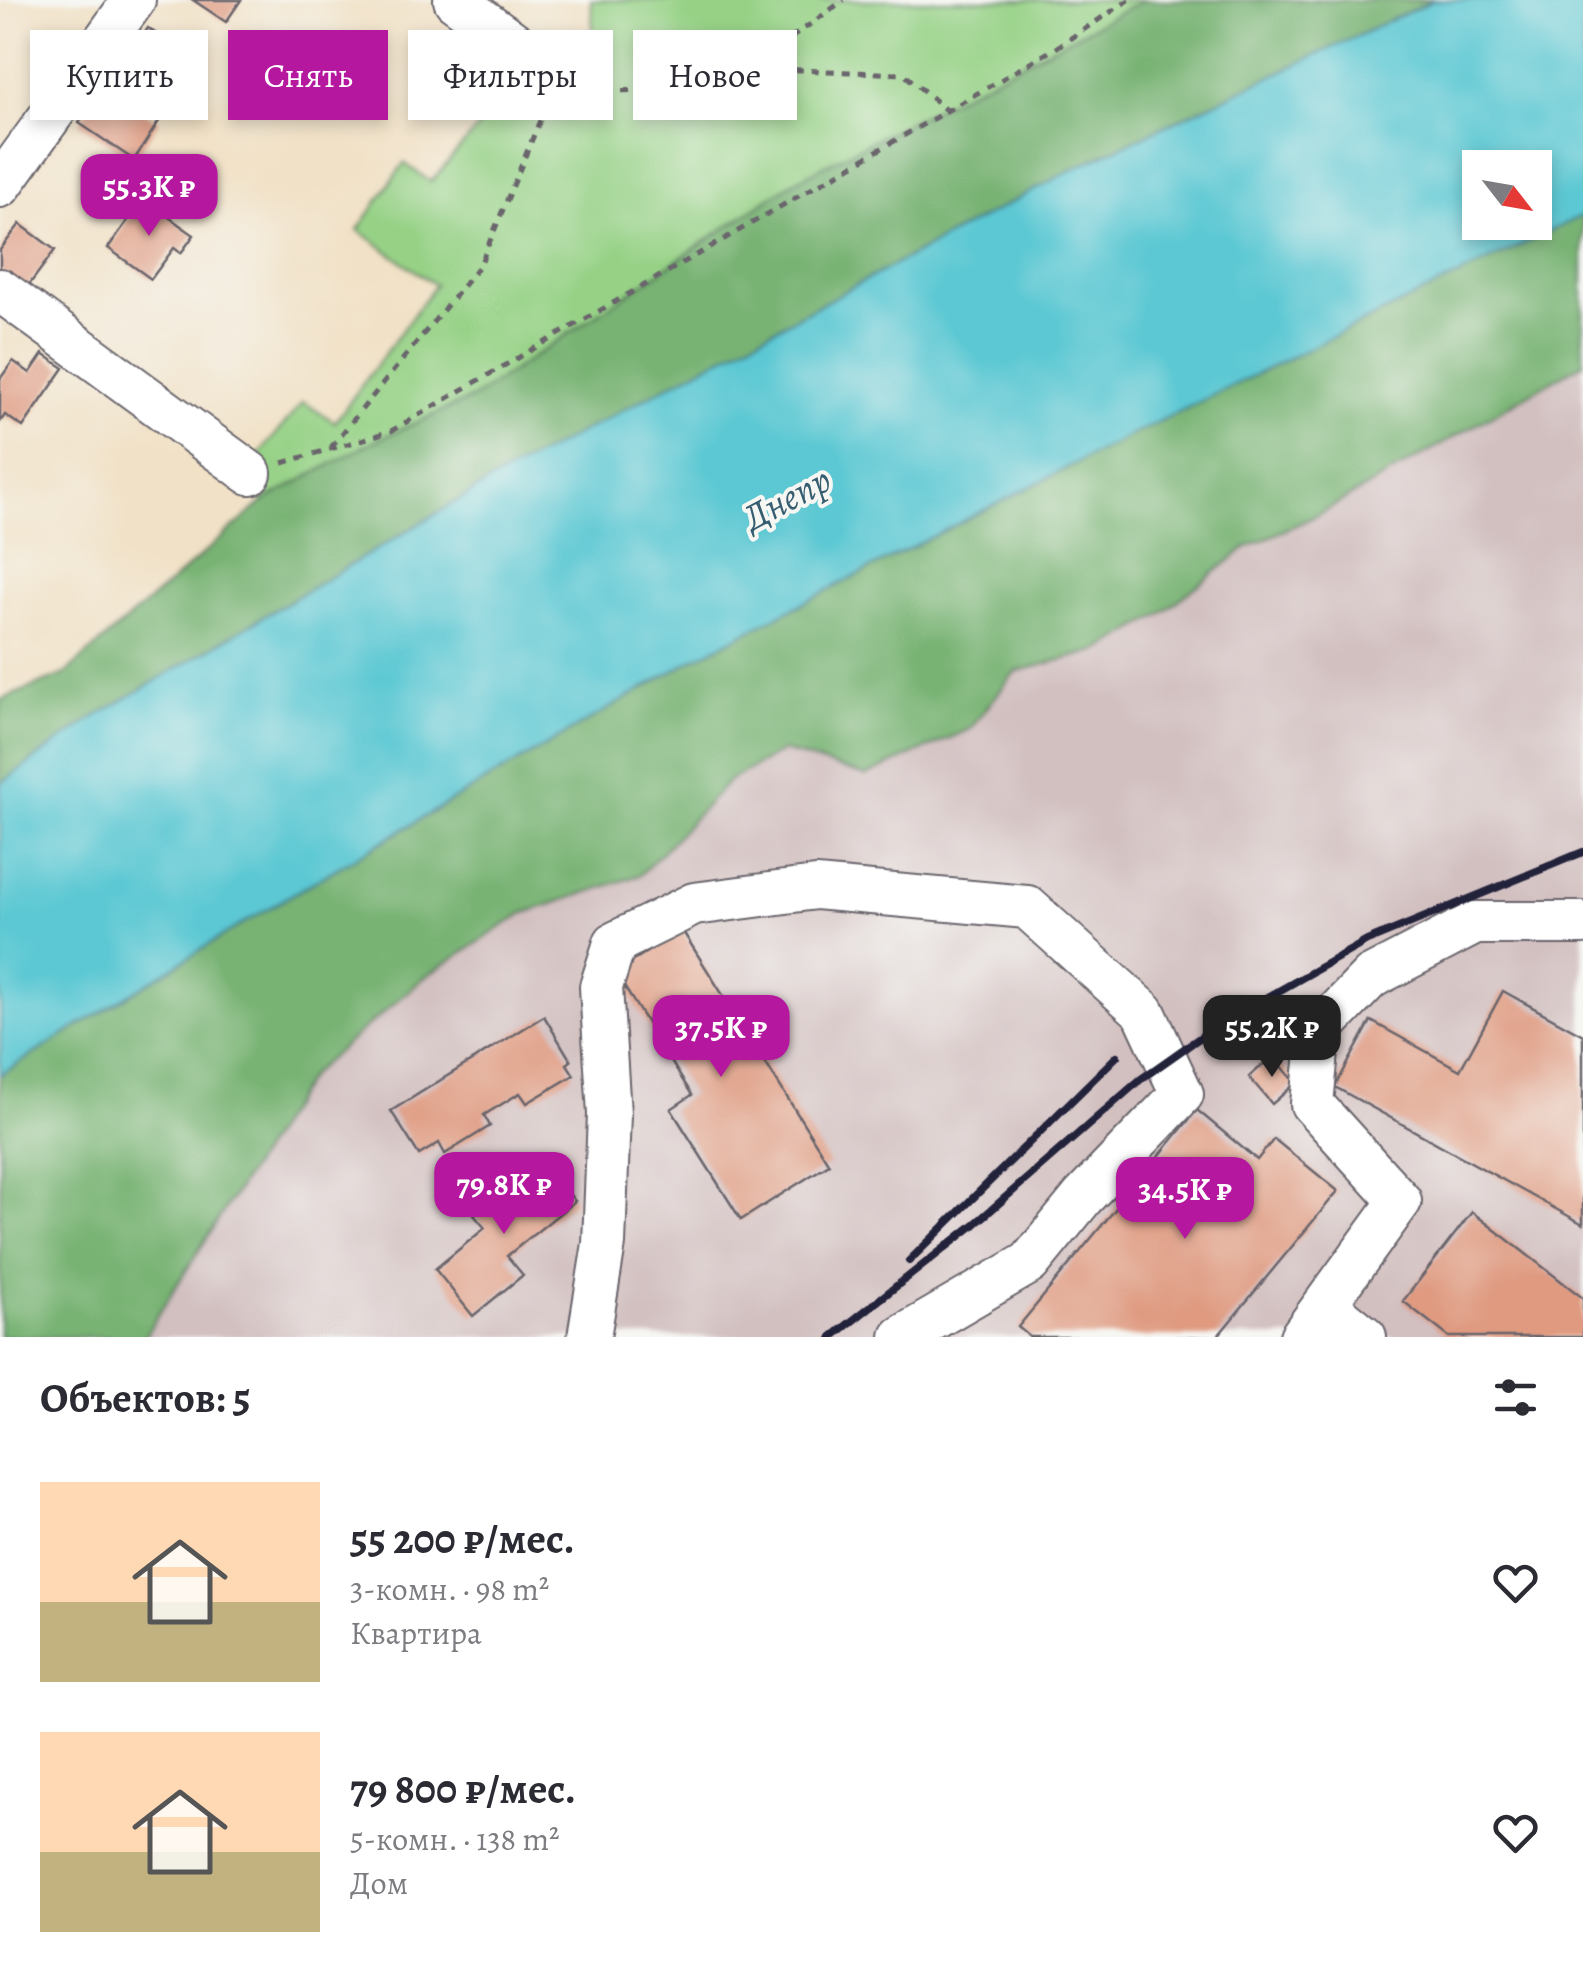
<!DOCTYPE html>
<html lang="ru">
<head>
<meta charset="utf-8">
<style>
  :root { --surface:#fff; --page:#f7f7f7; --text:#2b2b33; --muted:#7c7c81; --accent:#b5179e }
  body { margin:0; font-family:Alegreya,serif; background:var(--page); color:var(--text); height:100vh; display:flex; flex-direction:column; font-size:38px; white-space:nowrap }
  * { box-sizing:border-box; margin:0 }
  p { font-size:32px; color:var(--muted) }
  .icon { flex:none; width:55px; height:55px; fill:none; stroke:currentColor; stroke-width:2; stroke-linecap:round; stroke-linejoin:round }
  .map { position:relative; height:1337px; overflow:hidden }
  .drawer { display:flex; flex-direction:column; background:var(--surface); flex:1 }
  .drawer>* { flex:none }
  .guide { position:absolute; left:30px; top:30px; width:1000px; height:90px; display:flex; gap:20px }
  .needle { width:65px; rotate:121deg }
  .buttons { position:absolute; left:1462px; top:150px; display:grid; gap:20px }
  .buttons a { display:grid; place-items:center; width:90px; height:90px; border-radius:0px; background:var(--surface); box-shadow:0 5px 15px #0003; font-size:50px }
  .price { position:absolute; translate:-50% -85px; padding:0 22px; border-radius:20px; background:var(--accent); color:#fff; font-size:32px; line-height:65px; filter:drop-shadow(0 2px 5px #0008) }
  .price::after { content:''; position:absolute; left:50%; top:60px; width:30px; height:22px; margin-left:-15px; background:inherit; clip-path:polygon(0 0,100% 0,50% 100%) }
  .price.on { background:#222; color:#fff }
  ul { padding:0; list-style:none }
  li { display:flex; align-items:center; gap:30px; height:250px; padding:0 40px }
  li span { display:grid; place-items:center; flex:none; width:280px; height:200px; border-radius:0px; color:#555 }
  li>.icon { margin-inline-start:auto }
  span .icon { width:120px; height:120px; fill:#fffc; stroke-width:1 }
  li b { font-size:42px }
  h2 { display:flex; justify-content:space-between; align-items:center; height:120px; padding:0 40px; font-size:42px }
  .tag { padding:0 35px; border-radius:0px; background:var(--surface); box-shadow:0 5px 15px #0003; font-size:35px; line-height:90px }
  .tag.on { background:var(--accent); color:#fff }
  .map>svg:first-child { display:block }
  .industrial { fill:#d2bfc0 }
  .green { fill:#96d186; stroke:#5c7a60; stroke-width:2.5 }
  .forest { fill:#78b373; stroke:#4d6a57; stroke-width:2.5 }
  .water { fill:#5cc8d3; stroke:#3f7587; stroke-width:2.5; fill-rule:evenodd }
  .building { fill:#df9a80 }
  .lines { fill:none; stroke-linecap:round; stroke-linejoin:round }
  .minor-casing { stroke:#6a656c; stroke-width:46 }
  .path { stroke:#6a656c; stroke-width:5; stroke-dasharray:8 8; stroke-linecap:butt }
  .minor { stroke:#fff; stroke-width:42 }
  .rail { stroke:#22223b; stroke-width:8 }
  .labels { text-anchor:middle; dominant-baseline:central; stroke-width:8; stroke-linejoin:round; paint-order:stroke }
  .water-label { font-size:38px; font-style:italic; fill:#365c70; stroke:#f6f6f2 }
</style>
</head>
<body>
<div class="map">
<svg width="1583" height="1337" viewBox="0 0 1583 1337">
  <rect width="100%" height="100%" fill="#f6f6f2"/>
  <filter id="ink" filterUnits="userSpaceOnUse"><feTurbulence type="fractalNoise" baseFrequency=".01" numOctaves="2"/><feDisplacementMap in="SourceGraphic" scale="20" xChannelSelector="R" yChannelSelector="G"/><feConvolveMatrix kernelMatrix="1 2 1 2 8 2 1 2 1" color-interpolation-filters="sRGB"/></filter>
  <filter id="wash" filterUnits="userSpaceOnUse"><feTurbulence type="fractalNoise" baseFrequency=".0048" numOctaves="4" result="noise"/><feDisplacementMap in="SourceGraphic" scale="40" xChannelSelector="R" yChannelSelector="G"/><feGaussianBlur stdDeviation="2.25" result="paint"/><feColorMatrix in="noise" values="0 0 0 0 0 0 0 0 0 0 0 0 0 0 0 0 0 1.4 0 .05"/><feComposite in="paint" operator="in"/></filter>
  <g filter="url(#wash)">
    <rect width="100%" height="100%" fill="#f1e1c6"/>
    <path class="industrial" d="M1583 363V1337H144L310 1075 425 977 523 914 640 875 730 780 783 751 866 776 970 729 1015 672 1100 650 1161 614 1247 547 1320 514Z"/>
    <path class="green" d="M591 0H1144L795 181 473 398 372 442 264 501 247 485 252 463 303 402 335 422 435 285 358 230 404 163 431 182 527 70 594 48Z"/>
    <g class="forest">
      <path d="M1144 0H1434L1081 165 498 477 93 718 0 784V700L65 674 264 501 372 442 473 398 795 181Z"/>
      <path d="M1583 215V363L1320 514 1247 547 1161 614 1100 650 1015 672 970 729 866 776 783 751 730 780 640 875 522 914 425 977 310 1075 144 1337H0V1075L247 921 690 661 1121 440Z"/>
    </g>
    <path class="water" d="M1434 0H1583V215L1121 440 690 661 247 921 0 1075V784L93 718 498 477 1081 165ZM1480 168H1535V222H1480Z"/>
    <g id="blocks">
      <g class="building">
        <path d="M193 0H241L226 22Z"/>
        <path d="M148 28 174 46 148 84 122 65Z"/>
        <path d="M290 43 311 57 289 90 269 76Z"/>
        <path d="M104 85 159 121 134 160 79 123Z"/>
        <path d="M143 199 194 235 181 253 174 248 151 279 108 248Z"/>
        <path d="M20 224 55 250 23 293 0 276V250Z"/>
        <path d="M43 354 64 368 23 427 5 415 0 422V379L13 361 30 373Z"/>
        <path d="M682 930 829 1164 741 1220 671 1109 692 1095 615 972Z"/>
        <path d="M1503 991 1583 1035V1224L1335 1087 1371 1021 1460 1070Z"/>
        <path d="M544 1016 571 1061 567 1064 574 1075 527 1103 520 1093 484 1115 490 1126 445 1154 439 1143 419 1155 391 1111Z"/>
        <path d="M1273 1056 1296 1083 1272 1104 1249 1077Z"/>
        <path d="M1197 1110 1257 1160 1274 1139 1338 1191 1217 1337H1030L1018 1327Z"/>
        <path d="M542 1160 575 1201 507 1256 523 1275 473 1316 435 1269 485 1228 474 1215Z"/>
        <path d="M1472 1212 1583 1298V1337H1449L1403 1301Z"/>
      </g>
    </g>
  </g>
  <g filter="url(#ink)">
    <use href="#blocks" fill-opacity="0" stroke="#6a656c" stroke-width="2.5"/>
    <g class="lines">
      <defs>
        <g id="minor">
          <path d="M455 0 521 48"/>
          <path d="M0 186 134 0"/>
          <path d="M0 290 250 473"/>
          <path d="M1327 1306 1365 1337"/>
          <path d="M589 1337 604 1244 609 1114 601 987 615 943 694 904 816 888 1027 907 1144 1012 1182 1094 1083 1197 1029 1263 902 1337"/>
          <path d="M1301 1337 1400 1201 1312 1104 1319 1031 1371 977 1475 923H1583"/>
        </g>
      </defs>
      <use href="#minor" class="minor-casing"/>
      <g class="path">
        <path d="M752 66 844 0"/>
        <path d="M547 69 558 77 599 91 676 90 749 68 904 74 947 111"/>
        <path d="M331 447 480 265 558 77"/>
        <path d="M283 463 391 431 1054 49 1129 0"/>
      </g>
      <use href="#minor" class="minor"/>
      <g class="rail">
        <path d="M909 1261 1117 1056"/>
        <path d="M832 1337 975 1224 1141 1079 1215 1027 1367 941 1583 852"/>
      </g>
    </g>
  </g>
  <g class="labels">
    <g class="water-label">
      <text transform="translate(787 498) rotate(-28)">Днепр</text>
    </g>
  </g>
</svg>
<div class="buttons">
<a><svg class="needle" viewBox="-14 -14 28 28"><path d="M0-13l5 13h-10z" fill="#e53935"/><path d="M0 13l5-13h-10z" fill="#7c7c81"/></svg></a>
</div>
<b class="price" style="left:149px;top:239px">55.3K ₽</b>
<b class="price" style="left:721px;top:1080px">37.5K ₽</b>
<b class="price on" style="left:1272px;top:1080px">55.2K ₽</b>
<b class="price" style="left:504px;top:1237px">79.8K ₽</b>
<b class="price" style="left:1185px;top:1242px">34.5K ₽</b>
<div class="guide">
<a class="tag">Купить</a>
<a class="tag on">Снять</a>
<a class="tag">Фильтры</a>
<a class="tag">Новое</a>
</div>
</div>
<section class="drawer">
<h2>Объектов: 5<svg class="icon" aria-label="filters" viewBox="0 0 24 24"><path d="M4 7h16M4 17h16"/><circle cx="9" cy="7" r="2"/><circle cx="15" cy="17" r="2"/></svg></h2>
<ul>
<li><span style="background:linear-gradient(#ffd9b3 60%,#c2b280 0)"><svg class="icon" aria-label="home" viewBox="0 0 24 24"><path d="M3 11l9-7 9 7M6 9v11h12V9"/></svg></span><div><b>55 200 ₽/мес.</b><p>3-комн. · 98 m²</p><p>Квартира</p></div><svg class="icon" aria-label="heart" viewBox="0 0 24 24"><path d="M12 20l-8-8c-3-5 5-10 8-4 3-6 11-1 8 4z"/></svg></li>
<li><span style="background:linear-gradient(#ffd9b3 60%,#c2b280 0)"><svg class="icon" aria-label="home" viewBox="0 0 24 24"><path d="M3 11l9-7 9 7M6 9v11h12V9"/></svg></span><div><b>79 800 ₽/мес.</b><p>5-комн. · 138 m²</p><p>Дом</p></div><svg class="icon" aria-label="heart" viewBox="0 0 24 24"><path d="M12 20l-8-8c-3-5 5-10 8-4 3-6 11-1 8 4z"/></svg></li>
</ul>
</section>
</body>
</html>
